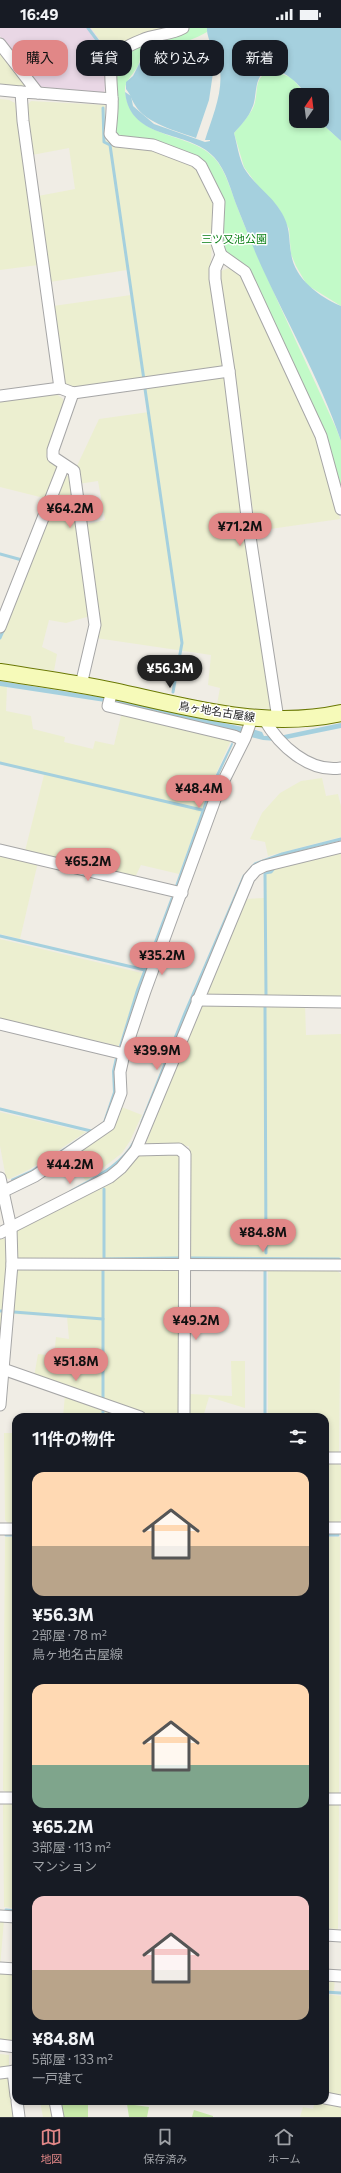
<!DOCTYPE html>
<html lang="ja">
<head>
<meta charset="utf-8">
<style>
  :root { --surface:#171b24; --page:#20242c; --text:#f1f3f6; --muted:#9ea1a6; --line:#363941; --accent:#e18787 }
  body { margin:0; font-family:Commissioner,"Noto Sans JP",sans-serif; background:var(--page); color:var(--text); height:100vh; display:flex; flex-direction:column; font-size:15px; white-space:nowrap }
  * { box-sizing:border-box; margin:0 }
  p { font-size:13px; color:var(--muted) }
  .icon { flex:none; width:22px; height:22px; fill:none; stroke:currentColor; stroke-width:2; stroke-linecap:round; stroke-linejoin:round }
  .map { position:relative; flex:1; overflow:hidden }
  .panel { position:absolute; left:12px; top:1385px; width:317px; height:692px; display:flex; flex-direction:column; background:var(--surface); border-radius:12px; box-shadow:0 2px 6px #0003 }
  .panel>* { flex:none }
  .hud { position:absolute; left:12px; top:12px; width:317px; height:36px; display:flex; gap:8px }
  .needle { width:26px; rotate:14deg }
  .buttons { position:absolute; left:289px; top:60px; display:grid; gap:8px }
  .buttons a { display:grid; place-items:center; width:40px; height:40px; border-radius:8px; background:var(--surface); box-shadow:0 2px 6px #0003; font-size:20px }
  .price { position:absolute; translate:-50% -34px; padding:0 9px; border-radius:14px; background:var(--accent); color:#111; font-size:13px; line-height:26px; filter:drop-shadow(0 1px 2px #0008) }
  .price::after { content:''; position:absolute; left:50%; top:24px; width:12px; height:9px; margin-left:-6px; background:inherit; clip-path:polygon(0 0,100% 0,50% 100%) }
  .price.on { background:#222; color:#fff }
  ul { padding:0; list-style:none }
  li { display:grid; align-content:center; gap:8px; height:212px; padding:0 20px }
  li span { display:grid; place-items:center; height:124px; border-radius:12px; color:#555 }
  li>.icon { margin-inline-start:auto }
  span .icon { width:72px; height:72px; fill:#fffc; stroke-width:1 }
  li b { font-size:17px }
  h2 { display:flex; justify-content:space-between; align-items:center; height:48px; padding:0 20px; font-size:17px }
  .tag { padding:0 14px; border-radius:12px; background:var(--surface); box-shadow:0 2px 6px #0003; font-size:14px; line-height:36px }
  .tag.on { background:var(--accent); color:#111 }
  .status { display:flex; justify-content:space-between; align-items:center; height:28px; padding:0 20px; background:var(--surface); direction:ltr }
  .status svg { height:11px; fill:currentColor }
  .menu { display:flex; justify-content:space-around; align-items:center; height:56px; border-top:1px solid var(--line); background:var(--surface); font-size:11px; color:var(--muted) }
  .menu a { display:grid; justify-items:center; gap:2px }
  .menu .on { color:var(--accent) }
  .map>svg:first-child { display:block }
  .industrial { fill:#e9d7e5 }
  .farmland { fill:#ecefd0 }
  .grass { fill:#c9eaab }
  .park { fill:#c2fac8 }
  .water { fill:#a5d0de }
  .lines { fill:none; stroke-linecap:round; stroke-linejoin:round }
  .stream { stroke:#a5d0de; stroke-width:3 }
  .street-casing { stroke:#a6a6a6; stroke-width:13 }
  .secondary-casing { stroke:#6a7804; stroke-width:18 }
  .street { stroke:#fff; stroke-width:11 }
  .secondary { stroke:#f6fab9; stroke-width:16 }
  .labels { text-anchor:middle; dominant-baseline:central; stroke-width:3; stroke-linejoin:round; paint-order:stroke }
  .park-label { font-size:11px; fill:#0b8016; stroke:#fff }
  .street-label { font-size:11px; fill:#1f1f1f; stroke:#fff }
</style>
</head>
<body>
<div class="status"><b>16:49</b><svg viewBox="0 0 49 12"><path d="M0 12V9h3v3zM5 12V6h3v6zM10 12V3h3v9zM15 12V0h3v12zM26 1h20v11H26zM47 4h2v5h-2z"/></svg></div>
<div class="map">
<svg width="341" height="2089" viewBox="0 0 341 2089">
  <rect width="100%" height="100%" fill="#f0ede5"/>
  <path class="industrial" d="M0 0H91L108 24 104 68 41 62 0 8Z"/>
  <g class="farmland">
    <path d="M91 0H174L143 7 108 24Z"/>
    <path d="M0 22 27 56 25 61 0 58Z"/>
    <path d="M0 71 9 72 15 75 38 237 0 242Z"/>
    <path d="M31 73 105 77V112L111 115 144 119 194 137 215 176 210 244 224 340 82 361 65 356 53 278 131 267 127 242 50 254 38 168 75 161 69 120 32 127 26 79Z"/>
    <path d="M231 239 242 244 325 430 340 491 256 503 219 247 221 243Z"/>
    <path d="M226 349 270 681 234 679 217 676 220 660 208 657 211 627 96 610 84 497 105 492 98 453 78 456 76 440 99 391 149 384 146 358Z"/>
    <path d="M55 365 63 371 65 381 46 428 51 435 59 440 48 471 0 459V373Z"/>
    <path d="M64 445 69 449 90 588 66 595 49 592 42 619 57 626 54 643 0 635V606Z"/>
    <path d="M0 658H7L6 683 31 688 33 701 65 709 64 714 93 721 95 713 114 717 122 684 232 710 210 759 179 846 141 837 135 849 25 823 44 747 0 736Z"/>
    <path d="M322 750 326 768 338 766 341 778V809L268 828 265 814 250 811 262 785 280 765 301 753Z"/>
    <path d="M338 823 341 825V967L338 969H207L205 966 244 871 264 870V844Z"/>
    <path d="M0 825 38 834 20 911 0 906Z"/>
    <path d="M0 911 142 945 119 1018 0 991Z"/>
    <path d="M305 976 306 1007 341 1006V1229L339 1233H192L188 1227 189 1118H145L199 978 203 977Z"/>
    <path d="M119 1078 142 1087 130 1113 122 1125 86 1153 69 1129Z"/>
    <path d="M0 1084 86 1104 30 1141 9 1151 6 1150 0 1118Z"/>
    <path d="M140 1126H178L181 1130V1228L176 1233H17V1202L127 1141Z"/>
    <path d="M0 1209 6 1212 7 1236 0 1325Z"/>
    <path d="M16 1239 180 1241V1389H151L34 1349 38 1326 54 1328 56 1309 69 1311 67 1289 13 1286Z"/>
    <path d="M268 1240H333L341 1246 339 1423 336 1426H325V1389H268Z"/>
    <path d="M231 1333H245V1380L209 1369 203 1389H188L189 1366 232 1368Z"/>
    <path d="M65 1367 126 1389H63Z"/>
    <path d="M4 1405H16V1495H8L5 1492Z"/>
    <path d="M325 1433H333L341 1438V1491L338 1496H325Z"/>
    <path d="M5 1509H16V1765H7L3 1762Z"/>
    <path d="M325 1509H340L339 1768H325Z"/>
    <path d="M8 1773H16V1880L4 1879 3 1777Z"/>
    <path d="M325 1776H339L338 1901 325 1900Z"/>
    <path d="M0 1891 4 1892 0 1939Z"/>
    <path d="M0 1942 16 1943V2013L0 2012Z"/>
    <path d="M325 1949H335L334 1963 325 1962Z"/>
    <path d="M325 1966 341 1968V2068L325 2065Z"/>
    <path d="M0 2026 9 2027V2039L0 2040Z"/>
    <path d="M11 2049 16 2089H0V2050Z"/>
    <path d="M40 2073H52L55 2089H43Z"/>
    <path d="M315 2073 341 2078V2089H300L303 2079 313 2081Z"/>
  </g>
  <g class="grass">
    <path d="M59 2073H88V2089H62Z"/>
    <path d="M127 2076 149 2079 147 2089H129Z"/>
    <path d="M194 2082 213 2088V2089H192Z"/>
  </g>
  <g class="park">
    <path d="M188 0H207V4C186 16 162 20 140 30 139 44 124 50 125 64 131 116 197 101 219 136 228 150 232 166 238 181 244 197 251 213 258 229 283 286 310 343 336 400L341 413V473L334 439 251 250 227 227 219 213 221 176 204 137 116 111 109 78 115 36 124 24Z"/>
    <path d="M272 42 292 50 306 67H296V93H319L341 113V278L307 257 296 238 291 226 289 201 278 179 260 161 244 139 234 105C240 98 247 90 252 82 261 66 250 50 272 42Z"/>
  </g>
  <g class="water">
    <path d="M207 0H341V113L319 93H322V67H306C299 55 278 35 263 45 254 52 257 71 252 80 249 89 240 98 234 105 237 116 239 130 244 140 253 155 268 165 278 179 291 198 288 205 291 225 294 250 319 269 341 278V413C320 350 283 288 256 226 250 211 244 196 238 181 231 164 227 143 214 129 189 101 130 114 125 64L131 68 133 78 154 96 205 114 210 113V112H205C212 90 223 65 220 42 218 29 206 10 207 0Z"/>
    <path d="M190 13 203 22 213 45 209 72 196 110C179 104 145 95 135 77 131 71 131 67 126 61V54L133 48 144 26Z"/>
    <path d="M0 653 107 670 252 701 262 704 264 708 284 707 341 695V700L277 713 263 712 105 674 0 658Z"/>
    <path d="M232 714 233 716 213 760 178 859 175 858 210 759Z"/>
    <path d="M171 869 174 870 122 1019 119 1018 136 962Z"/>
    <path d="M115 1030 118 1031 116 1065 105 1095 32 1145 12 1155 11 1151 31 1142 103 1094 113 1064 112 1043Z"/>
  </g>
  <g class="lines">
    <g class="stream">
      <path d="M88 0 106 24"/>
      <path d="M103 80 104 114 110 117 144 352"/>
      <path d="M145 361 182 615 173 664"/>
      <path d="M0 526 22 532"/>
      <path d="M0 610 4 601"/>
      <path d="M0 735 202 782"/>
      <path d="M252 839 255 836 282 826 341 811"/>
      <path d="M0 908 145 942"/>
      <path d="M266 967 265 845 271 844 275 839"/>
      <path d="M265 979 266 1225"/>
      <path d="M0 1081 91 1103"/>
      <path d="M142 1094 185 985 244 848"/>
      <path d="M104 1161V1231L178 1230"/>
      <path d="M70 1164C92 1151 122 1138 134 1114"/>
      <path d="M191 1230 339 1231"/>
      <path d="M103 1242V1371"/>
      <path d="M0 1283H2"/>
      <path d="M14 1284 103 1291"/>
      <path d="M103 1389V1383"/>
      <path d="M265 1389V1242"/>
      <path d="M6 1507H16"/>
      <path d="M325 1507H338"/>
      <path d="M6 1882 16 1883"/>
      <path d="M325 1964 341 1965"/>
    </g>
    <defs>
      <g id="street">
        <path d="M183 0C171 7 154 6 142 12 106 26 110 35 112 69 113 81 111 94 110 106L116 113 153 117 195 133 201 138 219 174 217 215 221 227 215 241V251L229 343 247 489 278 691"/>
        <path d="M0 16 38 65 21 64 23 93 60 360"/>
        <path d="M0 62 21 64"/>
        <path d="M38 65 112 71"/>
        <path d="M221 227 245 244 321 408 341 481"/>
        <path d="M73 365 53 422V429L74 443 95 597 81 657"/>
        <path d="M0 368 60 360 73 365 229 343"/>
        <path d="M0 599 64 437"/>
        <path d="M112 663 108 678 234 708 243 712"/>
        <path d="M264 691C279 717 309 745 341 740"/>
        <path d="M0 822 182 865"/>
        <path d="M197 972 341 974"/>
        <path d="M0 996 124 1026"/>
        <path d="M136 1122 179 1121 185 1126 184 1389"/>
        <path d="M0 1150 11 1200 12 1236 0 1377"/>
        <path d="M0 1165 35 1148 109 1097 121 1065 120 1044 124 1026 145 963 217 766 245 710 252 690"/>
        <path d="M0 1205 110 1149 121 1140 136 1122 249 850 256 842 264 838 341 819"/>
        <path d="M12 1236 341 1237"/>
        <path d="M0 1340 140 1389"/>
        <path d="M325 1430H341"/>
        <path d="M325 1500H341"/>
        <path d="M0 1501H16"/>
        <path d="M0 1770H16"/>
        <path d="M325 1771H341"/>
        <path d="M0 1888 16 1889"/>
        <path d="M325 1907 341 1908"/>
        <path d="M0 1940 16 1941"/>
        <path d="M325 1947 341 1948"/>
        <path d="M0 2017 16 2019"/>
        <path d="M13 2043 16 2068"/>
        <path d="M0 2045 16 2043"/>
        <path d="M325 2070 341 2073"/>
        <path d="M17 2073 19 2089"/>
        <path d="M55 2073 58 2089"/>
      </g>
      <path id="secondary" d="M0 644C38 650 76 655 114 663 188 679 264 702 341 685"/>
    </defs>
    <use href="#street" class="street-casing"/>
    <use href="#secondary" class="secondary-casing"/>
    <use href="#street" class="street"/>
    <use href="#secondary" class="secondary"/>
  </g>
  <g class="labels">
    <g class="park-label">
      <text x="234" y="210">三ツ又池公園</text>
    </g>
    <g class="street-label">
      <text transform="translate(217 683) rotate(9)">鳥ヶ地名古屋線</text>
    </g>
  </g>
</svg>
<div class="buttons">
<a><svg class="needle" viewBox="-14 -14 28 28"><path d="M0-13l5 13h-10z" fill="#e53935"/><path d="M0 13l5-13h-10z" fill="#9ea1a6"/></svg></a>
</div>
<b class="price" style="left:70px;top:501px">¥64.2M</b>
<b class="price" style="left:240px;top:519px">¥71.2M</b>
<b class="price on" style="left:170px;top:661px">¥56.3M</b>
<b class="price" style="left:199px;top:781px">¥48.4M</b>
<b class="price" style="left:88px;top:854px">¥65.2M</b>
<b class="price" style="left:162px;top:948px">¥35.2M</b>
<b class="price" style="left:157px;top:1043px">¥39.9M</b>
<b class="price" style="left:70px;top:1157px">¥44.2M</b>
<b class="price" style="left:263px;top:1225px">¥84.8M</b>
<b class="price" style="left:196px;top:1313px">¥49.2M</b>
<b class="price" style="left:76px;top:1354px">¥51.8M</b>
<div class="hud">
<a class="tag on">購入</a>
<a class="tag">賃貸</a>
<a class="tag">絞り込み</a>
<a class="tag">新着</a>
</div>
<section class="panel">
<h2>11件の物件<svg class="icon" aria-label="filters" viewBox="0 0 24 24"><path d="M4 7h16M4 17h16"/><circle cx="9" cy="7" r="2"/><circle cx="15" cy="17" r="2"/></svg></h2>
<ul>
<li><span style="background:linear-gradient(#ffd9b3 60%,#b9a48a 0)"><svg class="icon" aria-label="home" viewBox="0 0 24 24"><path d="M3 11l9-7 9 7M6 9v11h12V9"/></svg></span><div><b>¥56.3M</b><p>2部屋 · 78 m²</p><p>鳥ヶ地名古屋線</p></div></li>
<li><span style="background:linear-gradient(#ffd9b3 65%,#7fa58c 0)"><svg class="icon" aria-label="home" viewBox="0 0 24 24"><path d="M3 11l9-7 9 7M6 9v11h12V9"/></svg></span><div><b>¥65.2M</b><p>3部屋 · 113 m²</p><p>マンション</p></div></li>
<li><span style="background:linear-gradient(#f6c9c9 60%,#b9a48a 0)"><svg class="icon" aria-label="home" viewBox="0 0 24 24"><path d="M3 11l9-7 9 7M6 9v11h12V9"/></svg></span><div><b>¥84.8M</b><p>5部屋 · 133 m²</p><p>一戸建て</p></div></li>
</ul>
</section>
</div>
<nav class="menu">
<a class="on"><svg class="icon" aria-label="map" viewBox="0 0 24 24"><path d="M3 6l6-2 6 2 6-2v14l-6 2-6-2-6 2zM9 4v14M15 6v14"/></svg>地図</a>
<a><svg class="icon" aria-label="saved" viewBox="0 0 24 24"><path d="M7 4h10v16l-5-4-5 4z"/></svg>保存済み</a>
<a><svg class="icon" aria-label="home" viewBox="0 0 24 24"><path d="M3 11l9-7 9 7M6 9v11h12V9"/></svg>ホーム</a>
</nav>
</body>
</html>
